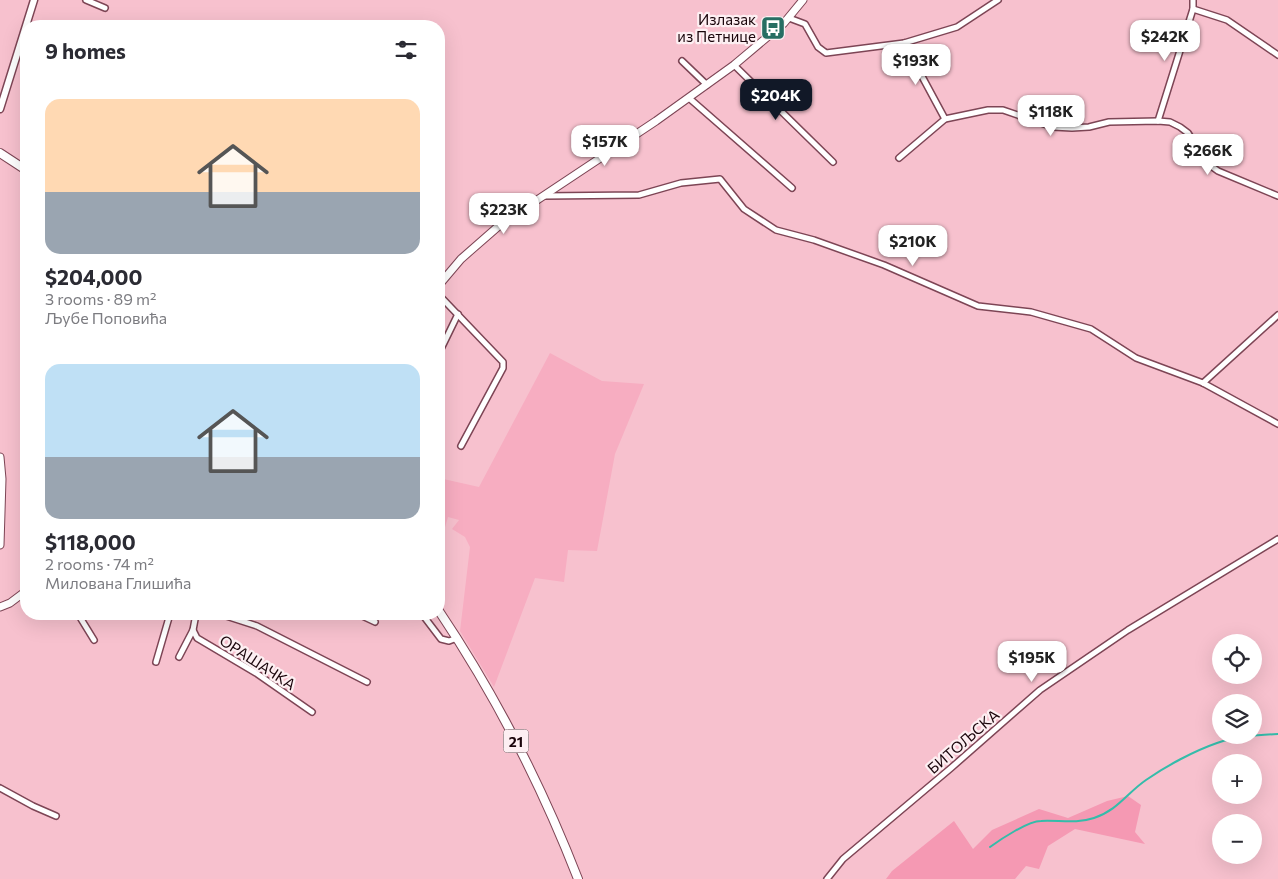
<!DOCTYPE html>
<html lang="en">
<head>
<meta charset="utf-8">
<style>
  :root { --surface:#fff; --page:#f2f2f3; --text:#2b2b33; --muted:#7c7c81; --accent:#111827 }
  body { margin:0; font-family:Commissioner,sans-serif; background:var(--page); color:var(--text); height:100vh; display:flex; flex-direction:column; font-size:19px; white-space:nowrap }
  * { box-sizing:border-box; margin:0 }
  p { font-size:16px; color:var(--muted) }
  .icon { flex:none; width:28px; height:28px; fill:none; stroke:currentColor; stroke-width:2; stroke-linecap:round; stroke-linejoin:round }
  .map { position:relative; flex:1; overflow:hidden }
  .sheet { position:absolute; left:20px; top:20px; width:425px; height:600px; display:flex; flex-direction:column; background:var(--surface); border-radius:20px; box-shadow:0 5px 20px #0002 }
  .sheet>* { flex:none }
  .buttons { position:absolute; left:1212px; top:634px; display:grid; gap:10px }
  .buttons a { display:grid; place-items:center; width:50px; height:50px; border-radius:50%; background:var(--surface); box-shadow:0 5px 20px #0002; font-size:25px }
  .price { position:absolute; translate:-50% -42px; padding:0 11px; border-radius:10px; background:#fff; color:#222; font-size:16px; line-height:32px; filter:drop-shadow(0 1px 2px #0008) }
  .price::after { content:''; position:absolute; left:50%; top:30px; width:15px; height:11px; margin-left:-8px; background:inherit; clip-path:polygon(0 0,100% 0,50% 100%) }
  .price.selected { background:var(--accent); color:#fff }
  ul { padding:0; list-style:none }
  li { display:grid; align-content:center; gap:10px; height:265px; padding:0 25px }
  li span { display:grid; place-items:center; height:155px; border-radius:15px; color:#555 }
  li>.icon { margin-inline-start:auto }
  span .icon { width:90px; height:90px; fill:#fffc; stroke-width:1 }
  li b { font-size:21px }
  h2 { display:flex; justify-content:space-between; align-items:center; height:60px; padding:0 25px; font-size:21px }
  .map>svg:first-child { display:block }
  .built { fill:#f7adc1 }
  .green { fill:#f599b3 }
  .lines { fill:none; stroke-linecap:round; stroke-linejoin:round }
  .stream { stroke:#34bcaa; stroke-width:2 }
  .minor-casing { stroke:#7d4555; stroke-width:8 }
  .tertiary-casing { stroke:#7d4555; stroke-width:9 }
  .secondary-casing { stroke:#7d4555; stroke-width:9 }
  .primary-casing { stroke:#7d4555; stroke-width:10 }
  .minor { stroke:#fff; stroke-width:5 }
  .tertiary { stroke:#fff; stroke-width:6 }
  .secondary { stroke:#fff; stroke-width:7 }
  .primary { stroke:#fff; stroke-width:8 }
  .labels { text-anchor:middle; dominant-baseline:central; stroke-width:4.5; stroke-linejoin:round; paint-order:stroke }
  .shield { fill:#fdeff2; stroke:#5e4b50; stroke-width:1 }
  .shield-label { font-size:14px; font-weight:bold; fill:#1a050b }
  .poi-label { font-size:15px; fill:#1a050b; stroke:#fdeff2; text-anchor:end }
  .street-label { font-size:15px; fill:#1a050b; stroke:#fdeff2 }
</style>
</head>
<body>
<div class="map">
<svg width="1278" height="879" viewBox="0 0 1278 879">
  <rect width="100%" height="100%" fill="#f7c1ce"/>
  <path class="built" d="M550 353 602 381 644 384 615 454 597 551 568 550 564 582 535 578 494 687 460 631 470 547 465 537 452 529 459 520 448 517 439 548V478L479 487Z"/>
  <path class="green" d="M1128 796 1141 805 1135 832 1145 844 1075 829 1048 846 1039 869 1026 866 1015 879H886L892 871 954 821 973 849 992 830 1039 809 1068 818 1107 801Z"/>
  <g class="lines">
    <path class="stream" d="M990 847C1001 839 1028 821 1041 821 1059 820 1076 824 1094 818 1118 810 1127 793 1146 780 1166 766 1194 751 1217 743 1237 736 1258 735 1278 734"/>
    <defs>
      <g id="minor">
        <path d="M86 0 105 8"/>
        <path d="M1193 9 1227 20 1278 55"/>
        <path d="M789 18 805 24 818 47 826 53 904 43 957 27 998 0"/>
        <path d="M904 43 945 119"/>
        <path d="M682 61 707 85"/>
        <path d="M734 65 833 162"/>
        <path d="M689 98 792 188"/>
        <path d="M1158 121 1193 9V0"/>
        <path d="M899 158 945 119 988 110H1003L1053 127 1072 128 1089 127 1109 122 1158 121 1170 122 1180 127 1188 133 1207 163 1218 171 1278 196"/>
        <path d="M544 196 639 195 681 183 720 179 744 209 776 230 814 240 884 265 978 306 1031 312 1091 329 1136 358 1203 383 1278 424"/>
        <path d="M439 295 503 362V368L461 446"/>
        <path d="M439 353 458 314"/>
        <path d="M1203 383 1278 315"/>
        <path d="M78 614 94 640"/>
        <path d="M220 614 257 626 367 682"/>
        <path d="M358 614 375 622"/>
        <path d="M422 614 441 639 449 641 457 638"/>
        <path d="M193 630 197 638 256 673 312 712"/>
        <path d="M179 657 193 630 196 614"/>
        <path d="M156 662 170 614"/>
        <path d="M0 788 33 806 56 816"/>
        <path d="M827 879 843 859 951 768 1040 690 1128 630 1278 539"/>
      </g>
      <path id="tertiary" d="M0 109 34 0"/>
      <g id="secondary">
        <path d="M439 285 461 259 501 224 656 121 734 65 784 23 803 0"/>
        <path d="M0 457 2 479 0 545"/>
        <path d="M0 607 10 603 26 591"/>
      </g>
      <g id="primary">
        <path d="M0 153 26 170"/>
        <path d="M439 611C496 696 541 784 578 879"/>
      </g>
    </defs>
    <use href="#minor" class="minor-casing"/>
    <use href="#tertiary" class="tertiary-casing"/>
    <use href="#secondary" class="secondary-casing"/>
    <use href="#primary" class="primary-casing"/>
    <use href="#minor" class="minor"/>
    <use href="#tertiary" class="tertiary"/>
    <use href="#secondary" class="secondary"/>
    <use href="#primary" class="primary"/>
  </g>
  <defs>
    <symbol id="bus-square" viewBox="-11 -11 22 22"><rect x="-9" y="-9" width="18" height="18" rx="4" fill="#276e63" stroke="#fdeff2"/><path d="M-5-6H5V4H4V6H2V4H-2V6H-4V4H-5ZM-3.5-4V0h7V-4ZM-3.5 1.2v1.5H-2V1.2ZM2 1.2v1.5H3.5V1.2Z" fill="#fff"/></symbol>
  </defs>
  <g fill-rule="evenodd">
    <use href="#bus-square" x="759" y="14" width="28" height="28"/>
  </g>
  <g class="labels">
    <rect class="shield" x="503.5" y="729.5" width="25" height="23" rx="4"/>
    <g class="shield-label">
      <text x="516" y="741">21</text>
    </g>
    <g class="poi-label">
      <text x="756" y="19">Излазак<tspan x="756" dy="17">из Петнице</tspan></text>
    </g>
    <g class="street-label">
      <text transform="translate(258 662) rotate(33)">ОРАШАЧКА</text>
      <text transform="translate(963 741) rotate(-41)">БИТОЉСКА</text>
    </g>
  </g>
</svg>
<div class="buttons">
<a><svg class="icon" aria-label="locate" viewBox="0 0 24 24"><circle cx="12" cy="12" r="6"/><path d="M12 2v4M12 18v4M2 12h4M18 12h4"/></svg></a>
<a><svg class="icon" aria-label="layers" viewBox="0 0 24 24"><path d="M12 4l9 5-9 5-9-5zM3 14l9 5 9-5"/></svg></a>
<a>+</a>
<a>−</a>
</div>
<b class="price" style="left:1165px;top:62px">$242K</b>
<b class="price" style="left:916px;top:86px">$193K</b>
<b class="price selected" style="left:776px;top:121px">$204K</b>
<b class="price" style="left:1051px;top:137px">$118K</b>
<b class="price" style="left:605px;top:167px">$157K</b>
<b class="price" style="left:1208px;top:176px">$266K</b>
<b class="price" style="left:504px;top:235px">$223K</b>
<b class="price" style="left:913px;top:267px">$210K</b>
<b class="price" style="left:1032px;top:683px">$195K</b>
<section class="sheet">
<h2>9 homes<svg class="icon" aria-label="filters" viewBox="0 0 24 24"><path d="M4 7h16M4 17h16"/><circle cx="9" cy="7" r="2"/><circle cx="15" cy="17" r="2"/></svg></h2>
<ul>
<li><span style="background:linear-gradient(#ffd9b3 60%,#9aa5b1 0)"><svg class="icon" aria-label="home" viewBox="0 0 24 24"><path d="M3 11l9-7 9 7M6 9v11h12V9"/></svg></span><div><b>$204,000</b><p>3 rooms · 89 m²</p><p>Љубе Поповића</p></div></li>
<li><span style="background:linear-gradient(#bfe0f5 60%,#9aa5b1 0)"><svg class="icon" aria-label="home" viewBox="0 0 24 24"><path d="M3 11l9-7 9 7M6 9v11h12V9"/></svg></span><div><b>$118,000</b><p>2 rooms · 74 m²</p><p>Милована Глишића</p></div></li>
</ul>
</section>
</div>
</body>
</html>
